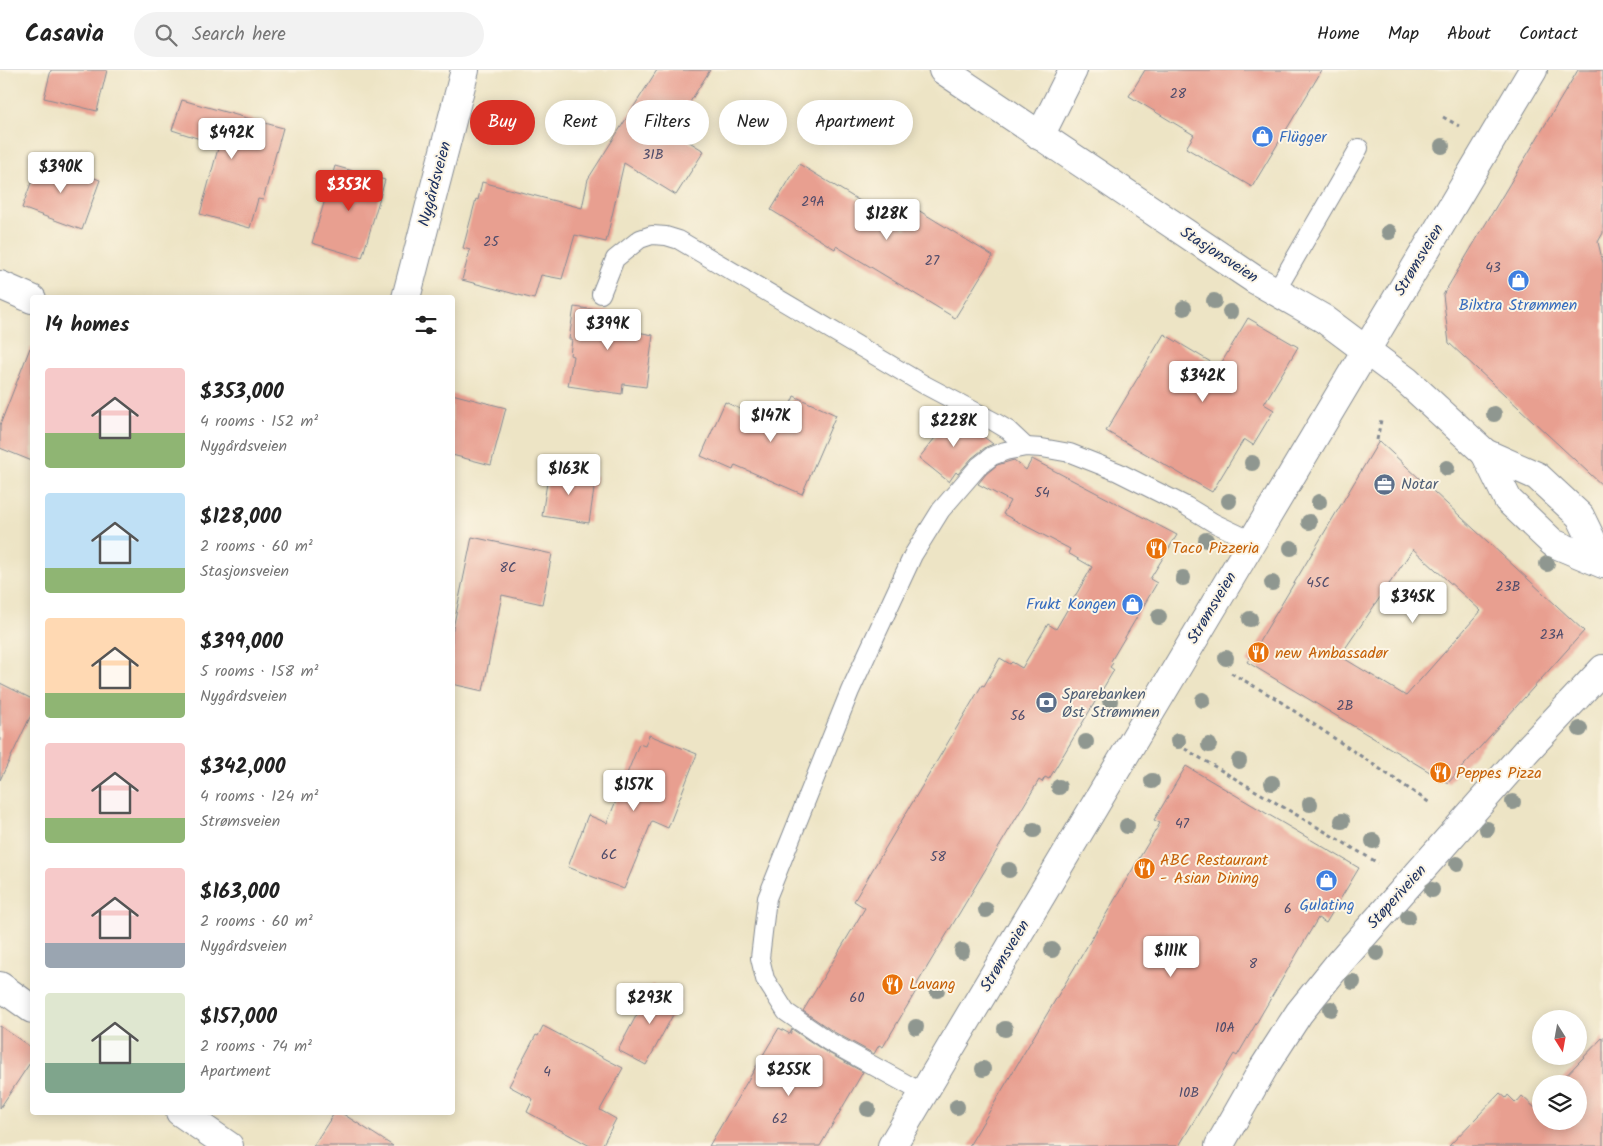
<!DOCTYPE html>
<html lang="en">
<head>
<meta charset="utf-8">
<style>
  :root { --surface:#fff; --page:#f2f2f2; --text:#222; --muted:#767676; --line:#e0e0e0; --accent:#d93025 }
  body { margin:0; font-family:Kalam,sans-serif; background:var(--page); color:var(--text); height:100vh; display:flex; flex-direction:column; font-size:19px; white-space:nowrap }
  * { box-sizing:border-box; margin:0 }
  p { font-size:16px; color:var(--muted) }
  .icon { flex:none; width:28px; height:28px; fill:none; stroke:currentColor; stroke-width:2; stroke-linecap:round; stroke-linejoin:round }
  .map { position:relative; flex:1; overflow:hidden }
  .drawer { position:absolute; left:30px; top:225px; width:425px; height:820px; display:flex; flex-direction:column; background:var(--surface); border-radius:5px; box-shadow:0 2px 12px #0003 }
  .drawer>* { flex:none }
  .top-card { position:absolute; left:470px; top:30px; width:475px; height:45px; display:flex; gap:10px }
  .needle { width:32px; rotate:169deg }
  .tools { position:absolute; left:1532px; top:940px; display:grid; gap:10px }
  .tools a { display:grid; place-items:center; width:55px; height:55px; border-radius:50%; background:var(--surface); box-shadow:0 2px 12px #0003; font-size:25px }
  .price { position:absolute; translate:-50% -42px; padding:0 11px; border-radius:5px; background:#fff; color:#222; font-size:16px; line-height:32px; filter:drop-shadow(0 1px 2px #0008) }
  .price::after { content:''; position:absolute; left:50%; top:30px; width:15px; height:11px; margin-left:-8px; background:inherit; clip-path:polygon(0 0,100% 0,50% 100%) }
  .price.current { background:var(--accent); color:#fff }
  ul { padding:0; list-style:none }
  li { display:flex; align-items:center; gap:15px; height:125px; padding:0 15px }
  li span { display:grid; place-items:center; flex:none; width:140px; height:100px; border-radius:5px; color:#555 }
  li>.icon { margin-inline-start:auto }
  span .icon { width:60px; height:60px; fill:#fffc; stroke-width:1 }
  li b { font-size:21px }
  h2 { display:flex; justify-content:space-between; align-items:center; height:60px; padding:0 15px; font-size:21px }
  .tag { padding:0 18px; border-radius:22px; background:var(--surface); box-shadow:0 2px 12px #0003; font-size:18px; line-height:45px }
  .tag.current { background:var(--accent); color:#fff }
  header { display:flex; align-items:center; gap:30px; box-sizing:border-box; height:70px; padding:0 25px; background:var(--surface); border-bottom:1px solid var(--line) }
  header strong { font-size:24px }
  nav { display:flex; gap:28px; margin-inline-start:auto; font-size:18px }
  .search { width:350px; height:45px; background:var(--page); display:flex; align-items:center; gap:12px; box-sizing:border-box; padding:0 18px; border-radius:28px; color:var(--muted); font-size:19px }
  .map>svg:first-child { display:block }
  .building { fill:#e89f90; fill-rule:evenodd }
  .lines { fill:none; stroke-linecap:round; stroke-linejoin:round }
  .lane-casing { stroke:#848a92; stroke-width:20 }
  .street-casing { stroke:#848a92; stroke-width:30 }
  .secondary-casing { stroke:#848a92; stroke-width:30 }
  .path { stroke:#848a92; stroke-width:3; stroke-dasharray:4 4; stroke-linecap:butt }
  .lane { stroke:#fff; stroke-width:18 }
  .street { stroke:#fff; stroke-width:28 }
  .secondary { stroke:#fff; stroke-width:28 }
  .tree { fill:#8f9790 }
  .labels { text-anchor:middle; dominant-baseline:central; stroke-width:4; stroke-linejoin:round; paint-order:stroke }
  .number-label { font-size:14px; fill:#4e4b6a }
  .shop-label { font-size:16px; fill:#366cbe; stroke:#fcf5e5 }
  .street-label { font-size:16px; fill:#1b2f5e; stroke:#fcf5e5 }
  .service-label { font-size:16px; fill:#4e5e75; stroke:#fcf5e5; text-anchor:start }
  .food-label { font-size:16px; fill:#c56008; stroke:#fcf5e5; text-anchor:start }
</style>
</head>
<body>
<header>
<strong>Casavia</strong>
<div class="search"><svg class="icon" aria-label="search" viewBox="0 0 24 24"><circle cx="10" cy="10" r="6"/><path d="M15 15l6 6"/></svg>Search here</div>
<nav><a>Home</a><a>Map</a><a>About</a><a>Contact</a></nav>
</header>
<div class="map">
<svg width="1603" height="1076" viewBox="0 0 1603 1076">
  <rect width="100%" height="100%" fill="#fcf5e5"/>
  <filter id="ink" filterUnits="userSpaceOnUse"><feTurbulence type="fractalNoise" baseFrequency=".02" numOctaves="2"/><feDisplacementMap in="SourceGraphic" scale="10" xChannelSelector="R" yChannelSelector="G"/><feConvolveMatrix kernelMatrix="1 2 1 2 8 2 1 2 1" color-interpolation-filters="sRGB"/></filter>
  <filter id="wash" filterUnits="userSpaceOnUse"><feTurbulence type="fractalNoise" baseFrequency=".0096" numOctaves="4" result="noise"/><feDisplacementMap in="SourceGraphic" scale="20" xChannelSelector="R" yChannelSelector="G"/><feGaussianBlur stdDeviation="1.12" result="paint"/><feColorMatrix in="noise" values="0 0 0 0 0 0 0 0 0 0 0 0 0 0 0 0 0 1.4 0 .05"/><feComposite in="paint" operator="in"/></filter>
  <g filter="url(#wash)">
    <rect width="100%" height="100%" fill="#ede4c5"/>
    <g id="blocks">
      <g class="building">
        <path d="M51 0H107L97 41 44 28Z"/>
        <path d="M657 0H710L672 61 704 81 676 125 624 93 606 172 575 165 562 209 541 205 534 229 462 210 470 180 463 178 476 129 478 130 482 112 582 138 588 109Z"/>
        <path d="M1145 0H1322L1252 117 1186 78 1194 65 1129 26Z"/>
        <path d="M1578 0H1603V163L1598 172 1603 193V416L1449 273 1443 225Z"/>
        <path d="M182 30 283 58 263 130 258 129 250 158 200 144 219 75 172 60Z"/>
        <path d="M40 88 100 110 82 160 22 138Z"/>
        <path d="M799 94 906 159 918 140 993 186 955 248 836 176 835 179 771 140Z"/>
        <path d="M335 96 385 110 362 188 312 173Z"/>
        <path d="M574 237 634 245 632 261 653 265 646 317 623 314 622 324 568 316 573 286 570 285 572 269H569Z"/>
        <path d="M1248 248 1298 277 1264 334 1274 340 1253 375 1244 369 1212 422 1106 361 1164 264 1219 297Z"/>
        <path d="M30 278H32V391L0 378V355Z"/>
        <path d="M452 324 506 338 491 395 452 385Z"/>
        <path d="M794 326 836 345 802 424 735 395 733 400 701 386 725 332 781 358Z"/>
        <path d="M954 344 993 374 986 377 972 388 958 404 956 402 949 412 919 388Z"/>
        <path d="M1379 371 1584 561 1448 713 1247 592ZM1413 479 1481 541 1406 626 1340 586Z"/>
        <path d="M1032 389 1177 465 1150 509 1157 513 1111 591 1113 593 1110 597 1114 600 1049 709 1045 707 1042 712 1039 710 917 914 919 916 883 977 879 975 874 984 834 962 803 941 865 838 854 831 982 615 984 616 1000 588 1010 594 1012 592 1022 598 1048 554 1056 559 1092 497 1068 483 1070 479 1003 444 1010 431 978 414 986 404 997 395 1014 390 1026 400Z"/>
        <path d="M549 399 596 406 589 453 542 446Z"/>
        <path d="M472 467 552 484 542 534 502 525 483 621 452 614V563Z"/>
        <path d="M0 613 32 629V643L0 710Z"/>
        <path d="M649 665 697 684 668 758 652 751 624 819 568 797 588 745 607 753 639 674 645 676Z"/>
        <path d="M1186 696 1359 798 1326 853 1318 848 1237 986 1234 984 1179 1076H969L1160 753 1154 750Z"/>
        <path d="M653 914 681 930 646 995 618 980Z"/>
        <path d="M0 956 32 978V990L0 1038Z"/>
        <path d="M543 956 623 998 600 1040 616 1049 602 1076H590L527 1042 533 1029 509 1016 536 965 538 966Z"/>
        <path d="M779 958 790 964 792 959 823 980 863 1002 820 1076H709Z"/>
        <path d="M1603 967V1076H1449L1500 1023 1506 1028 1508 1025 1516 1033 1522 1026 1535 1038 1541 1031V1051H1579V1014H1558Z"/>
        <path d="M335 1042H340L393 1076H313Z"/>
      </g>
    </g>
  </g>
  <g filter="url(#ink)">
    <use href="#blocks" fill-opacity="0" stroke="#848a92" stroke-width="1"/>
    <g class="lines">
      <defs>
        <g id="lane">
          <path d="M1276 221 1359 78"/>
          <path d="M601 224 615 189 640 169 652 165 666 166 679 170 923 314 993 351 1008 360 1026 377"/>
          <path d="M923 1023 828 971 786 942 765 909 760 888 767 828 850 621 913 485 941 440 979 396 992 386 1005 381 1026 377 1042 378 1070 383 1118 402 1186 436 1214 453 1252 471"/>
        </g>
        <g id="street">
          <path d="M1040 66 1073 0"/>
          <path d="M0 215 32 229"/>
          <path d="M406 228 465 0"/>
          <path d="M0 916 32 939"/>
          <path d="M180 1042 229 1076"/>
          <path d="M1219 1076 1264 997 1299 943 1340 892 1527 680 1603 599"/>
        </g>
        <g id="secondary">
          <path d="M943 0 1254 209 1324 249 1407 311 1485 383 1537 406 1580 446 1603 493"/>
          <path d="M1485 383 1508 430 1553 473 1603 494"/>
          <path d="M892 1076 1533 0"/>
        </g>
      </defs>
      <use href="#lane" class="lane-casing"/>
      <use href="#street" class="street-casing"/>
      <use href="#secondary" class="secondary-casing"/>
      <g class="path">
        <path d="M1443 47 1459 56"/>
        <path d="M1377 370 1381 350"/>
        <path d="M1231 603 1275 628 1430 733"/>
        <path d="M1185 679 1378 793"/>
      </g>
      <use href="#lane" class="lane"/>
      <use href="#street" class="street"/>
      <use href="#secondary" class="secondary"/>
    </g>
    <g class="tree">
      <circle cx="1442" cy="76" r="8"/>
      <circle cx="1389" cy="162" r="8"/>
      <circle cx="1214" cy="231" r="8"/>
      <circle cx="1184" cy="238" r="8"/>
      <circle cx="1230" cy="242" r="8"/>
      <circle cx="1494" cy="344" r="8"/>
      <circle cx="1252" cy="393" r="8"/>
      <circle cx="1447" cy="398" r="8"/>
      <circle cx="1229" cy="431" r="8"/>
      <circle cx="1319" cy="432" r="8"/>
      <circle cx="1309" cy="452" r="8"/>
      <circle cx="1206" cy="470" r="8"/>
      <circle cx="1291" cy="478" r="8"/>
      <circle cx="1547" cy="494" r="8"/>
      <circle cx="1183" cy="508" r="8"/>
      <circle cx="1272" cy="513" r="8"/>
      <circle cx="1159" cy="547" r="8"/>
      <circle cx="1250" cy="549" r="8"/>
      <circle cx="1226" cy="588" r="8"/>
      <circle cx="1203" cy="630" r="8"/>
      <circle cx="1110" cy="631" r="8"/>
      <circle cx="1580" cy="659" r="8"/>
      <circle cx="1178" cy="671" r="8"/>
      <circle cx="1086" cy="672" r="8"/>
      <circle cx="1209" cy="675" r="8"/>
      <circle cx="1239" cy="691" r="8"/>
      <circle cx="1152" cy="711" r="8"/>
      <circle cx="1272" cy="713" r="8"/>
      <circle cx="1059" cy="717" r="8"/>
      <circle cx="1513" cy="732" r="8"/>
      <circle cx="1310" cy="734" r="8"/>
      <circle cx="1342" cy="751" r="8"/>
      <circle cx="1127" cy="756" r="8"/>
      <circle cx="1487" cy="759" r="8"/>
      <circle cx="1034" cy="760" r="8"/>
      <circle cx="1373" cy="771" r="8"/>
      <circle cx="1457" cy="794" r="8"/>
      <circle cx="1009" cy="800" r="8"/>
      <circle cx="1432" cy="820" r="8"/>
      <circle cx="986" cy="840" r="8"/>
      <circle cx="1408" cy="847" r="8"/>
      <circle cx="1052" cy="880" r="8"/>
      <circle cx="962" cy="881" r="8"/>
      <circle cx="1377" cy="883" r="8"/>
      <circle cx="1353" cy="912" r="8"/>
      <circle cx="937" cy="920" r="8"/>
      <circle cx="1331" cy="939" r="8"/>
      <circle cx="916" cy="957" r="8"/>
      <circle cx="1005" cy="959" r="8"/>
      <circle cx="983" cy="999" r="8"/>
      <circle cx="957" cy="1037" r="8"/>
      <circle cx="868" cy="1039" r="8"/>
    </g>
  </g>
  <defs>
    <symbol id="shop-disc" viewBox="-11 -11 22 22"><circle r="9.5" fill="#3f7fe0" stroke="#fcf5e5"/><path d="M-5-2.5h2.3a2.7 3.5 0 0 1 5.4 0H5L5.5 6h-11ZM-1.5-2.5h3a1.5 2.3 0 0 0-3 0Z" fill="#fff"/></symbol>
    <symbol id="office-disc" viewBox="-11 -11 22 22"><circle r="9.5" fill="#5c6f8a" stroke="#fcf5e5"/><path d="M-6-3h4V-5.5h4V-3h4V5H-6ZM-1-4.5V-3h2v-1.5ZM-6 0V1H6V0Z" fill="#fff"/></symbol>
    <symbol id="restaurant-disc" viewBox="-11 -11 22 22"><circle r="9.5" fill="#e8710a" stroke="#fcf5e5"/><path d="M-5-6h1v4h1v-4h1v4h1v-4h1v5L-1.5 .5V6h-2V.5L-5-1ZM5-6V6H3V1.5H1.5Q1.5-4 5-6Z" fill="#fff"/></symbol>
    <symbol id="bank-disc" viewBox="-11 -11 22 22"><circle r="9.5" fill="#5c6f8a" stroke="#fcf5e5"/><path d="M-6-4H6V4H-6ZM0-2.3a2.3 2.3 0 1 0 0 4.6a2.3 2.3 0 1 0 0-4.6Z" fill="#fff"/></symbol>
  </defs>
  <g fill-rule="evenodd">
    <use href="#shop-disc" x="1250" y="54" width="25" height="25"/>
    <use href="#shop-disc" x="1506" y="198" width="25" height="25"/>
    <use href="#office-disc" x="1372" y="402" width="25" height="25"/>
    <use href="#restaurant-disc" x="1144" y="466" width="25" height="25"/>
    <use href="#shop-disc" x="1120" y="522" width="25" height="25"/>
    <use href="#restaurant-disc" x="1246" y="570" width="25" height="25"/>
    <use href="#bank-disc" x="1034" y="620" width="25" height="25"/>
    <use href="#restaurant-disc" x="1428" y="690" width="25" height="25"/>
    <use href="#restaurant-disc" x="1132" y="786" width="25" height="25"/>
    <use href="#shop-disc" x="1314" y="798" width="25" height="25"/>
    <use href="#restaurant-disc" x="880" y="902" width="25" height="25"/>
  </g>
  <g class="labels">
    <g class="number-label">
      <text x="1178" y="24">28</text>
      <text x="653" y="85">31B</text>
      <text x="813" y="132">29A</text>
      <text x="491" y="172">25</text>
      <text x="932" y="191">27</text>
      <text x="1493" y="198">43</text>
      <text x="1042" y="423">54</text>
      <text x="508" y="498">8C</text>
      <text x="1318" y="513">45C</text>
      <text x="1508" y="517">23B</text>
      <text x="1552" y="565">23A</text>
      <text x="1345" y="636">2B</text>
      <text x="1018" y="646">56</text>
      <text x="1182" y="754">47</text>
      <text x="609" y="785">6C</text>
      <text x="938" y="787">58</text>
      <text x="1288" y="839">6</text>
      <text x="1253" y="894">8</text>
      <text x="857" y="928">60</text>
      <text x="1225" y="958">10A</text>
      <text x="547" y="1002">4</text>
      <text x="1189" y="1023">10B</text>
      <text x="780" y="1049">62</text>
    </g>
    <g class="shop-label">
      <text x="1279" y="67" text-anchor="start">Flügger</text>
      <text x="1518" y="235">Bilxtra Strømmen</text>
      <text x="1116" y="534" text-anchor="end">Frukt Kongen</text>
      <text x="1327" y="835">Gulating</text>
    </g>
    <g class="street-label">
      <text transform="translate(435 114) rotate(-75)">Nygårdsveien</text>
      <text transform="translate(1219 185) rotate(33)">Stasjonsveien</text>
      <text transform="translate(1419 190) rotate(-59)">Strømsveien</text>
      <text transform="translate(1212 538) rotate(-59)">Strømsveien</text>
      <text transform="translate(1397 827) rotate(-48)">Støperiveien</text>
      <text transform="translate(1005 886) rotate(-59)">Strømsveien</text>
    </g>
    <g class="service-label">
      <text x="1401" y="414">Notar</text>
      <text x="1062" y="624">Sparebanken<tspan x="1062" dy="18">Øst Strømmen</tspan></text>
    </g>
    <g class="food-label">
      <text x="1172" y="478">Taco Pizzeria</text>
      <text x="1275" y="583">new Ambassadør</text>
      <text x="1456" y="703">Peppes Pizza</text>
      <text x="1160" y="790">ABC Restaurant<tspan x="1160" dy="18">- Asian Dining</tspan></text>
      <text x="909" y="914">Lavang</text>
    </g>
  </g>
</svg>
<div class="tools">
<a><svg class="needle" viewBox="-14 -14 28 28"><path d="M0-13l5 13h-10z" fill="#e53935"/><path d="M0 13l5-13h-10z" fill="#767676"/></svg></a>
<a><svg class="icon" aria-label="layers" viewBox="0 0 24 24"><path d="M12 4l9 5-9 5-9-5zM3 14l9 5 9-5"/></svg></a>
</div>
<b class="price" style="left:232px;top:90px">$492K</b>
<b class="price" style="left:61px;top:124px">$390K</b>
<b class="price current" style="left:349px;top:142px">$353K</b>
<b class="price" style="left:887px;top:171px">$128K</b>
<b class="price" style="left:608px;top:281px">$399K</b>
<b class="price" style="left:1203px;top:333px">$342K</b>
<b class="price" style="left:771px;top:373px">$147K</b>
<b class="price" style="left:954px;top:378px">$228K</b>
<b class="price" style="left:569px;top:426px">$163K</b>
<b class="price" style="left:1413px;top:554px">$345K</b>
<b class="price" style="left:634px;top:742px">$157K</b>
<b class="price" style="left:1171px;top:908px">$111K</b>
<b class="price" style="left:650px;top:955px">$293K</b>
<b class="price" style="left:789px;top:1027px">$255K</b>
<div class="top-card">
<a class="tag current">Buy</a>
<a class="tag">Rent</a>
<a class="tag">Filters</a>
<a class="tag">New</a>
<a class="tag">Apartment</a>
</div>
<section class="drawer">
<h2>14 homes<svg class="icon" aria-label="filters" viewBox="0 0 24 24"><path d="M4 7h16M4 17h16"/><circle cx="9" cy="7" r="2"/><circle cx="15" cy="17" r="2"/></svg></h2>
<ul>
<li><span style="background:linear-gradient(#f6c9c9 65%,#8fb573 0)"><svg class="icon" aria-label="home" viewBox="0 0 24 24"><path d="M3 11l9-7 9 7M6 9v11h12V9"/></svg></span><div><b>$353,000</b><p>4 rooms · 152 m²</p><p>Nygårdsveien</p></div></li>
<li><span style="background:linear-gradient(#bfe0f5 75%,#8fb573 0)"><svg class="icon" aria-label="home" viewBox="0 0 24 24"><path d="M3 11l9-7 9 7M6 9v11h12V9"/></svg></span><div><b>$128,000</b><p>2 rooms · 60 m²</p><p>Stasjonsveien</p></div></li>
<li><span style="background:linear-gradient(#ffd9b3 75%,#8fb573 0)"><svg class="icon" aria-label="home" viewBox="0 0 24 24"><path d="M3 11l9-7 9 7M6 9v11h12V9"/></svg></span><div><b>$399,000</b><p>5 rooms · 158 m²</p><p>Nygårdsveien</p></div></li>
<li><span style="background:linear-gradient(#f6c9c9 75%,#8fb573 0)"><svg class="icon" aria-label="home" viewBox="0 0 24 24"><path d="M3 11l9-7 9 7M6 9v11h12V9"/></svg></span><div><b>$342,000</b><p>4 rooms · 124 m²</p><p>Strømsveien</p></div></li>
<li><span style="background:linear-gradient(#f6c9c9 75%,#9aa5b1 0)"><svg class="icon" aria-label="home" viewBox="0 0 24 24"><path d="M3 11l9-7 9 7M6 9v11h12V9"/></svg></span><div><b>$163,000</b><p>2 rooms · 60 m²</p><p>Nygårdsveien</p></div></li>
<li><span style="background:linear-gradient(#dfe7d0 70%,#7fa58c 0)"><svg class="icon" aria-label="home" viewBox="0 0 24 24"><path d="M3 11l9-7 9 7M6 9v11h12V9"/></svg></span><div><b>$157,000</b><p>2 rooms · 74 m²</p><p>Apartment</p></div></li>
</ul>
</section>
</div>
</body>
</html>
